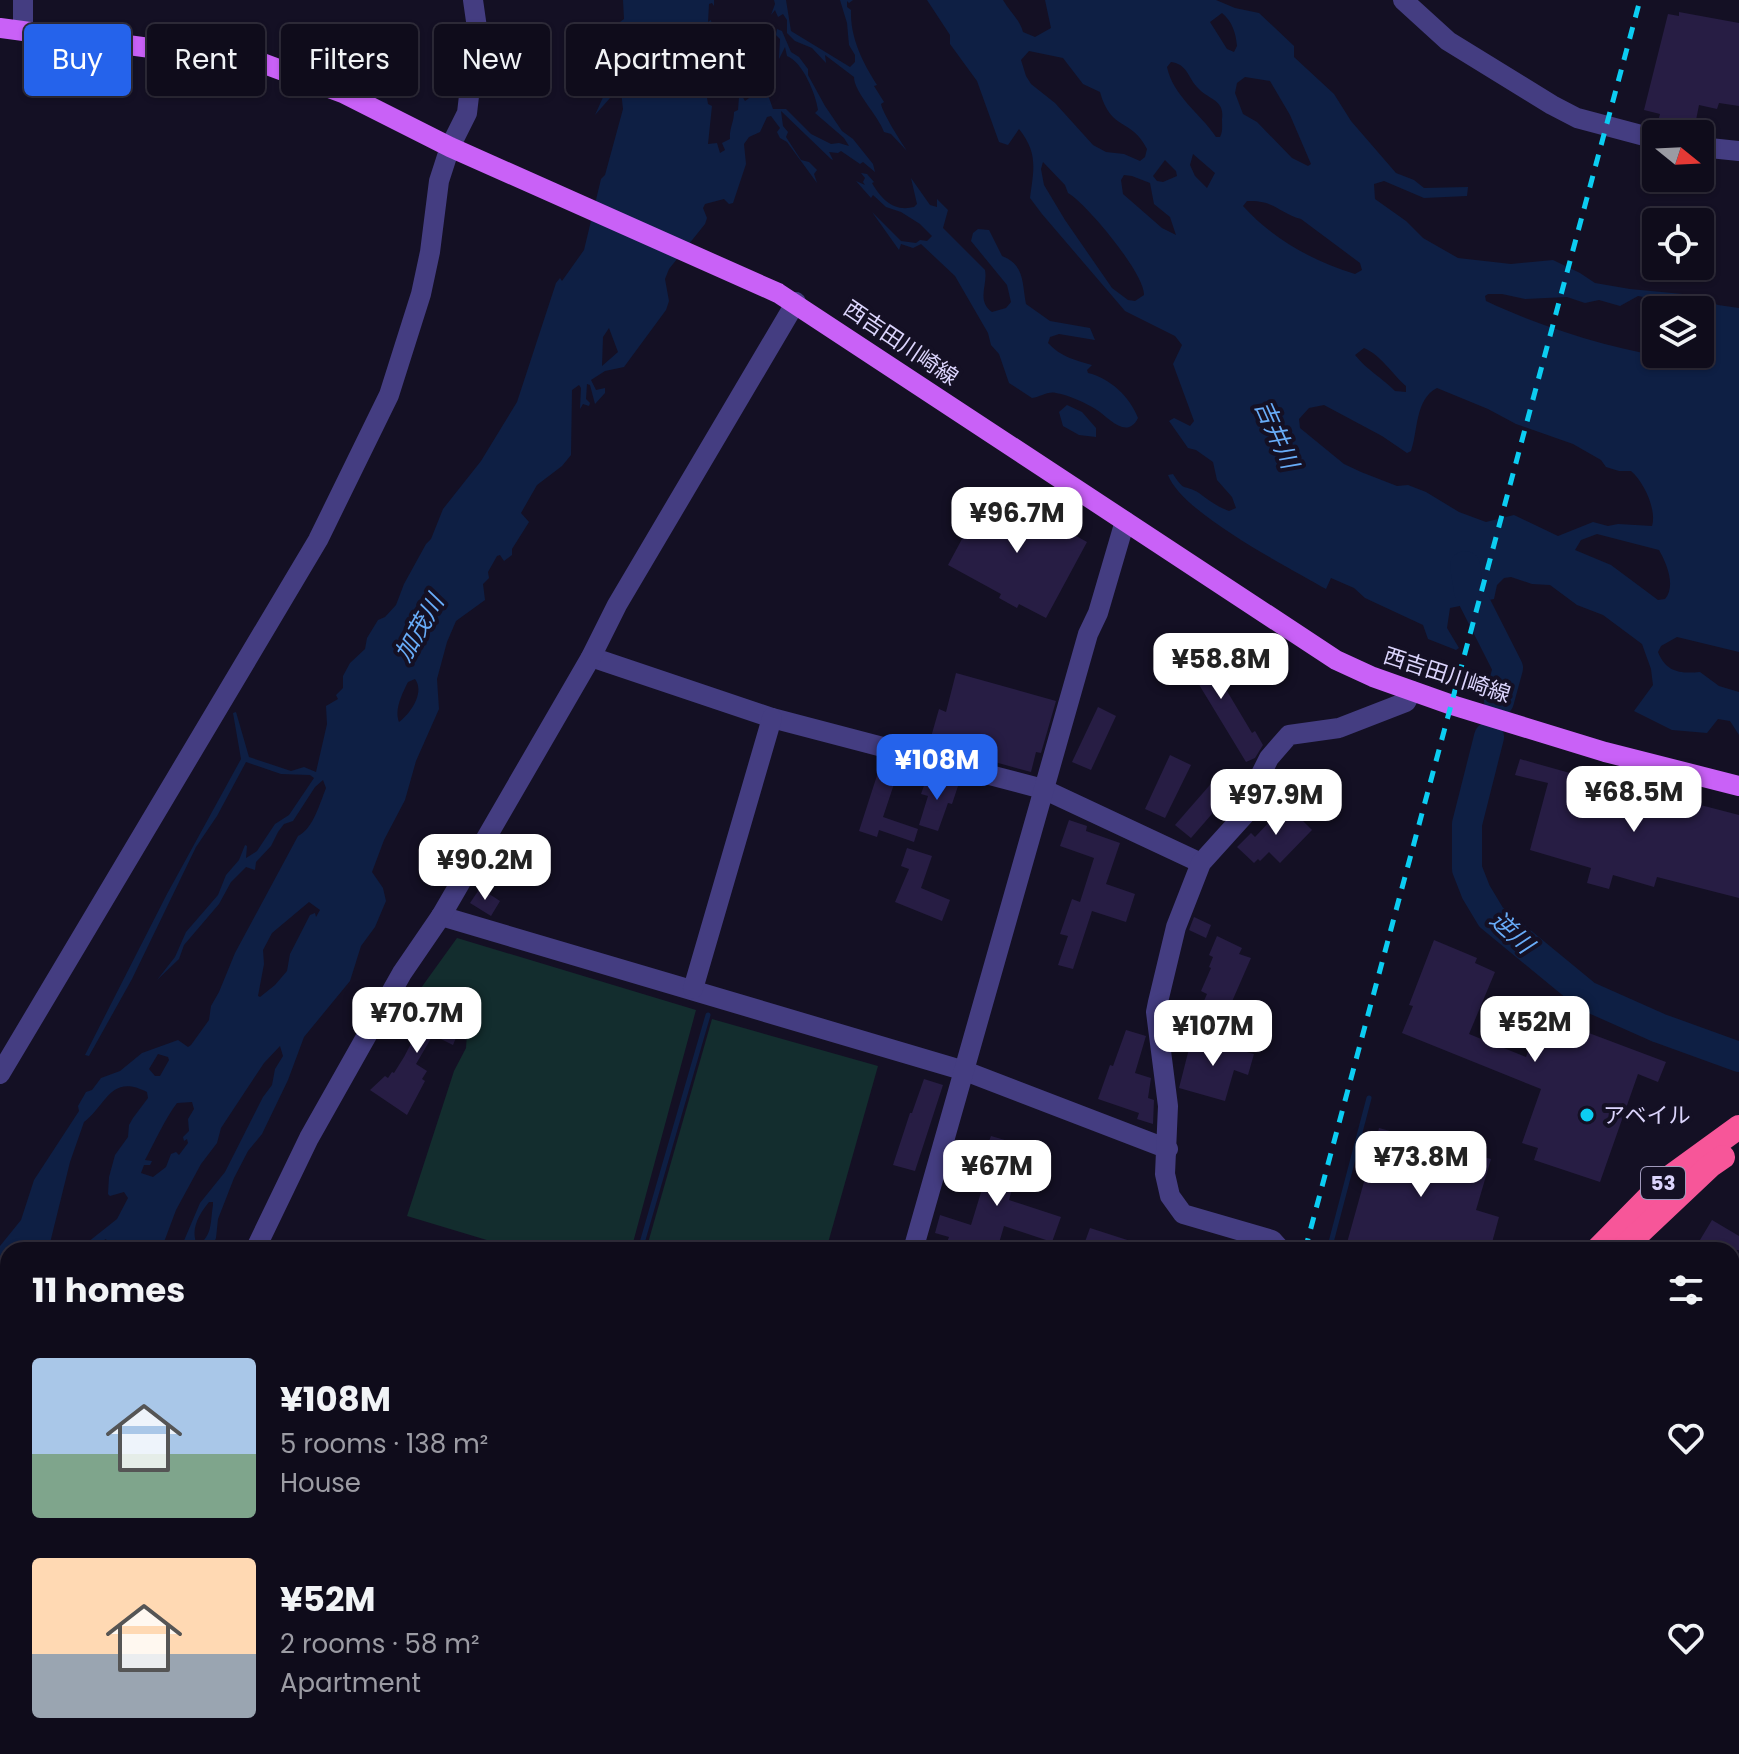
<!DOCTYPE html>
<html lang="en">
<head>
<meta charset="utf-8">
<style>
  :root { --surface:#0f0c1b; --page:#1d1a28; --text:#f1f3f6; --muted:#9b9ba3; --line:#2f2c3a; --accent:#2563eb }
  body { margin:0; font-family:Poppins,"Noto Sans JP",sans-serif; background:var(--page); color:var(--text); height:100vh; display:flex; flex-direction:column; font-size:30px; white-space:nowrap }
  * { box-sizing:border-box; margin:0 }
  p { font-size:26px; color:var(--muted) }
  .icon { flex:none; width:44px; height:44px; fill:none; stroke:currentColor; stroke-width:2; stroke-linecap:round; stroke-linejoin:round }
  .map { position:relative; flex:1; overflow:hidden }
  .details { position:absolute; left:0px; top:1242px; width:1740px; height:512px; display:flex; flex-direction:column; background:var(--surface); border-radius:24px 24px 0 0; box-shadow:0 2px 6px #0004,0 0 0 2px var(--line) }
  .details>* { flex:none }
  .banner { position:absolute; left:24px; top:24px; width:800px; height:72px; display:flex; gap:16px }
  .needle { width:52px; rotate:108deg }
  .buttons { position:absolute; left:1642px; top:120px; display:grid; gap:16px }
  .buttons a { display:grid; place-items:center; width:72px; height:72px; border-radius:8px; background:var(--surface); box-shadow:0 2px 6px #0004,0 0 0 2px var(--line); font-size:40px }
  .price { position:absolute; translate:-50% -68px; padding:0 18px; border-radius:16px; background:#fff; color:#222; font-size:26px; line-height:52px; filter:drop-shadow(0 2px 4px #0008) }
  .price::after { content:''; position:absolute; left:50%; top:48px; width:24px; height:18px; margin-left:-12px; background:inherit; clip-path:polygon(0 0,100% 0,50% 100%) }
  .price.current { background:var(--accent); color:#fff }
  ul { padding:0; list-style:none }
  li { display:flex; align-items:center; gap:24px; height:200px; padding:0 32px }
  li span { display:grid; place-items:center; flex:none; width:224px; height:160px; border-radius:8px; color:#555 }
  li>.icon { margin-inline-start:auto }
  span .icon { width:96px; height:96px; fill:#fffc; stroke-width:1 }
  li b { font-size:34px }
  h2 { display:flex; justify-content:space-between; align-items:center; height:96px; padding:0 32px; font-size:34px }
  .chip { padding:0 28px; border-radius:8px; background:var(--surface); box-shadow:0 2px 6px #0004,0 0 0 2px var(--line); font-size:28px; line-height:72px }
  .chip.current { background:var(--accent); color:#fff }
  .map>svg:first-child { display:block }
  .green { fill:#132d2e }
  .water { fill:#0e1f44; fill-rule:evenodd }
  .lines { fill:none; stroke-linecap:round; stroke-linejoin:round }
  .stream { stroke:#0e1f44; stroke-width:5 }
  .river { stroke:#0e1f44; stroke-width:30 }
  .building { fill:#271d44 }
  .minor { stroke:#443d81; stroke-width:20 }
  .major { stroke:#c961f7; stroke-width:20 }
  .highway { stroke:#f75699; stroke-width:24 }
  .rail { stroke:#0ccdf2; stroke-width:5; stroke-dasharray:12 10; stroke-linecap:butt }
  .poi-dot { fill:#0ccdf2; stroke:#141024; stroke-width:3 }
  .labels { text-anchor:middle; dominant-baseline:central; stroke-width:8; stroke-linejoin:round; paint-order:stroke }
  .shield { fill:#141024; stroke:#a09abc; stroke-width:2 }
  .shield-label { font-size:20px; font-weight:bold; fill:#dcd5fd }
  .street-label { font-size:22px; fill:#dcd5fd; stroke:#141024 }
  .poi-label { font-size:22px; fill:#dcd5fd; stroke:#141024; text-anchor:start }
  .water-label { font-size:24px; font-style:italic; fill:#68acf8; stroke:#141024 }
</style>
</head>
<body>
<div class="map">
<svg width="1739" height="1754" viewBox="0 0 1739 1754">
  <rect width="100%" height="100%" fill="#141024"/>
  <g class="green">
    <path d="M457 938 696 1010 631 1250H520L407 1216 454 1071 466 1048 468 1018 421 988Z"/>
    <path d="M712 1019 878 1066 826 1250H646Z"/>
  </g>
  <g class="water">
    <path d="M623 0H714V6L712 3 709 4 708 22 711 20 714 44 717 46 722 38 725 47 732 50C731 64 728 87 720 97L715 74 720 77 723 71 718 63 711 69 710 89 706 92 708 104 712 106 708 144 717 143 720 153 725 150 722 143 730 139C729 129 734 122 734 112L738 110 739 97 742 96 745 101 752 96 753 91 759 94 762 89V77L765 81 771 76 768 95 773 109H786L811 134 831 144 839 143 849 146 844 138 815 113 818 110C816 95 803 62 787 56L785 47 779 59 780 39 776 35 777 29 782 31 791 52 799 57 808 69V75L825 106 842 131 853 139 873 164 875 172 863 162 860 164 841 151 838 153 829 152 833 160 831 159 781 111 783 126 788 132 786 137 801 160 809 162 817 170 814 174 817 183 787 142 780 138 777 132 780 128 771 116 767 117 760 132 749 137 744 144 746 164 733 203 729 204 724 199 705 204 703 208 707 218 705 224 669 269 665 279 669 301 666 310 624 367 605 371 591 380 596 390 605 388V393L595 404 590 385 587 384 586 399 590 403 589 406 583 404 580 409 581 388 579 385 572 390 571 455 562 466 537 485 521 513 529 522 512 549V555L504 561 500 555 497 556 488 572 489 578 483 584 485 600 456 621 447 642 437 679 439 709 416 761 405 800 384 840 372 872 383 888 386 901 375 927 361 946 350 981 304 1037 288 1080 262 1134 248 1151 234 1178 218 1219 216 1238 211 1250H180L200 1203 225 1172 263 1097 272 1085 275 1069 283 1056 280 1046 264 1063 221 1128 217 1143 201 1164 176 1210 161 1250H106L109 1245 106 1239 87 1250H78L117 1219 128 1198 124 1192 110 1196 108 1194 109 1177 115 1155 128 1137 129 1125 133 1118 148 1098 147 1092C110 1073 106 1106 84 1122L70 1162 50 1243 52 1250H8V1269L0 1264V1246L21 1220 34 1180 79 1111 78 1106 86 1092 92 1090 101 1078 120 1071 142 1053 178 1040 188 1047 191 1045 209 1020 211 1006 219 992 235 953 298 836C313 829 320 803 326 788L323 780 315 787 293 821 284 824 278 832 271 846 256 862 255 870 246 867 231 882 219 904 184 945 179 959 157 980 175 957 186 932 218 895 226 875 239 860 245 845 247 846 246 858 257 851 275 824 289 815 314 778 310 775 281 774 246 762 217 816 196 847 132 979 89 1056 85 1055 167 894 241 759 233 713 236 712 249 757 291 771 304 767 316 772 327 724 326 706 338 699 336 695 343 688V676L350 663 365 649 367 638 378 620 385 617 396 605 404 584 426 544 431 539 443 509 481 461 517 402 556 283 560 278 562 281 584 250 601 179 605 175 623 109 621 91 618 89 595 115 604 95 606 78H614L618 68 620 22 624 19ZM609 328 618 352 602 366 603 337ZM415 679C425 692 411 713 399 722 394 710 402 694 408 682ZM309 902 320 910 316 917 315 913 310 915 290 954 287 971 275 985 260 997 258 996 264 964 263 950 272 933ZM158 1054 168 1057 169 1060 160 1076H155L149 1069ZM192 1102 194 1109 188 1119 189 1131 183 1137 184 1141 187 1139 188 1143 179 1155 176 1152 171 1154 166 1167 153 1177 141 1173 144 1165H150L152 1161 145 1160C154 1143 166 1117 177 1103ZM209 1202H213V1205C210 1223 213 1234 198 1246 189 1231 199 1214 209 1202Z"/>
    <path d="M774 0H786L791 31 850 67 855 62V55L849 45 847 23 840 0H853L849 3 847 1V7L851 10C850 38 863 63 877 85L874 86 884 102 881 104C883 114 900 140 907 151L891 134 884 132C878 115 854 92 854 77L825 55 826 63 812 48 795 41 787 33V20L783 14 778 17 775 10 771 15 775 4Z"/>
    <path d="M927 0H1003C1010 12 1020 20 1023 32L1035 37 1051 28 1045 0H1216L1235 8 1259 13 1294 46V57L1334 94 1351 121 1396 173 1414 180 1424 188 1468 187 1467 196 1424 198 1384 181 1374 184 1375 199 1406 221 1423 238 1458 258 1511 264 1553 260 1580 273 1595 283 1630 289 1693 295 1718 305 1739 308V652L1677 637 1661 646 1658 652C1666 672 1680 674 1700 672L1719 686 1739 692V735L1730 721 1718 719 1707 733 1672 730 1634 711 1653 685 1651 669 1642 644 1603 615 1577 605 1550 585 1532 584 1511 577 1504 578 1497 585 1494 599 1450 608 1447 628 1459 648 1456 650 1428 639 1423 625 1365 598 1354 588 1331 578 1326 589C1288 567 1182 513 1168 475L1173 474C1186 494 1183 483 1199 493 1210 501 1216 506 1229 511L1236 508 1232 497 1217 480 1213 462 1196 450 1188 448 1169 421 1174 418 1190 426 1194 421 1173 364 1182 345 1175 336 1125 311 1042 214 1030 198C1034 168 1038 153 1019 129L1008 145 999 142 977 81 950 44V35ZM1222 13C1232 21 1236 33 1237 46L1234 52 1227 49 1210 22ZM1029 51 1063 58 1083 84 1100 92C1111 132 1131 117 1147 149L1145 157 1140 161 1124 154 1106 152 1093 145 1055 103 1031 84 1026 76 1021 60ZM1171 62C1187 64 1188 77 1197 87 1208 100 1225 99 1222 119 1222 126 1223 131 1220 137H1216C1200 113 1173 96 1167 67ZM1245 77 1270 81 1290 115 1311 164 1308 166 1292 158 1257 122 1243 114 1235 93 1237 83ZM1193 154 1215 173 1207 188 1195 176 1190 165ZM1165 160 1176 171 1177 176 1163 182 1157 181 1153 176ZM1043 162 1065 185 1068 193C1087 204 1145 274 1144 295L1135 301 1128 300 1112 288 1065 220 1044 185 1041 169ZM1124 175 1132 176 1150 183 1154 204 1170 217 1176 235 1162 228 1123 194 1121 180ZM1247 201C1275 200 1277 212 1301 219L1360 263 1362 270 1355 274C1311 260 1274 240 1243 206ZM1488 294H1502L1525 299 1567 297 1585 303 1599 300 1620 306 1638 296 1694 306 1700 310V354H1690L1684 360C1619 351 1545 329 1486 301L1485 296ZM1364 348C1381 355 1392 374 1406 386V392L1395 391C1382 378 1367 370 1355 355ZM1437 388 1488 409 1516 424 1573 444 1601 460 1606 467 1619 471H1631C1644 482 1657 510 1652 526L1618 524 1608 526 1593 522 1558 536 1514 515 1486 522 1459 512 1426 492 1408 485 1397 486 1361 472 1344 464 1300 428 1299 419 1309 408 1324 405 1382 436 1407 453 1411 451C1418 431 1415 399 1437 388ZM1597 534 1659 550C1667 564 1676 586 1665 599L1658 600 1611 565 1575 550 1581 540Z"/>
    <path d="M861 173 867 174 874 182 872 183C882 200 894 212 914 207L917 204 911 178 930 205 937 207V199L948 210 943 228 985 270C988 285 976 300 992 312L1006 308 1011 302 1007 285 971 241 973 233 978 229 989 230 1002 256C1025 265 1022 283 1026 304L1050 321 1090 328 1095 340 1059 334 1050 337 1048 343C1061 357 1075 360 1092 365L1087 370 1088 373C1110 378 1130 397 1138 418 1127 440 1109 418 1097 410 1086 403 1069 395 1056 393 1047 391 1041 397 1032 398L1009 383 999 354 991 345 988 333 955 276 921 244 913 248 901 244 899 250 872 212 901 241 916 243 920 240 927 241 932 236 920 224 901 212 886 207 873 195 871 198 856 181 865 185 863 182 865 178Z"/>
    <path d="M1067 405 1082 412 1096 428V437L1079 435 1063 426 1059 412Z"/>
    <path d="M8 1276V1333L0 1336V1306Z"/>
    <path d="M8 1367V1746H25L23 1754H0V1378Z"/>
  </g>
  <g class="lines">
    <g class="stream">
      <path d="M640 1250 708 1015"/>
      <path d="M1329 1250 1369 1098"/>
    </g>
    <g class="river">
      <path d="M1465 566 1469 591 1508 668 1499 701"/>
      <path d="M1489 737 1467 824V869L1476 892 1491 917 1587 996 1659 1028 1739 1057"/>
    </g>
  </g>
  <g class="building">
    <path d="M1679 12 1739 23V106L1719 103 1717 109 1699 105 1695 125 1659 118 1660 114 1644 110 1668 14 1679 16Z"/>
    <path d="M989 489 1034 513 1031 520 1054 533 1058 526 1087 542 1046 618 1019 604 1017 608 999 598 1001 594 948 565Z"/>
    <path d="M1196 639 1252 733 1255 731 1263 745 1255 758 1246 762 1178 650Z"/>
    <path d="M956 673 1056 701 1041 753 1036 752 1031 772 929 744 939 709 946 712Z"/>
    <path d="M1098 707 1116 716 1091 770 1072 762Z"/>
    <path d="M1170 755 1191 765 1165 818 1145 809Z"/>
    <path d="M1520 759 1684 805 1685 801 1739 815V898L1657 877 1654 887 1613 875 1609 889 1587 883 1591 868 1530 850 1548 783 1515 775Z"/>
    <path d="M882 760 900 766 883 817 918 829 914 842 879 830 877 837 859 831Z"/>
    <path d="M927 777 944 783 946 779 959 783 952 804 948 803 938 831 919 825 928 796 921 794Z"/>
    <path d="M1216 778 1231 792 1191 838 1175 825Z"/>
    <path d="M1286 804 1312 830 1280 863 1269 852 1260 861 1258 859 1254 863 1237 847 1251 833 1255 837Z"/>
    <path d="M1069 820 1087 826 1086 831 1120 843 1106 884 1135 894 1126 922 1092 911 1073 969 1058 965 1068 936 1060 934 1072 899 1080 902 1094 858 1060 846Z"/>
    <path d="M907 848 932 856 921 888 950 900 942 921 895 902 909 869 901 866Z"/>
    <path d="M480 888 500 901 491 916 470 903Z"/>
    <path d="M1194 917 1211 925 1206 938 1189 930Z"/>
    <path d="M1217 936 1242 948 1239 954 1251 958 1227 1013 1203 1003 1207 994 1201 991 1211 968 1209 967 1213 957 1209 955Z"/>
    <path d="M1434 940 1477 958 1475 963 1495 972 1469 1034 1526 1057 1541 1015 1666 1062 1658 1082 1638 1074 1600 1182 1534 1160 1538 1148 1522 1143 1541 1089 1402 1033 1413 1006 1409 1005Z"/>
    <path d="M425 1000 432 1004 433 1001 463 1021 453 1045 433 1035 416 1064 427 1071 422 1079 425 1081 407 1115 370 1090 385 1076 388 1078 392 1072 394 1073 404 1057 417 1032 404 1025 413 1010 417 1012Z"/>
    <path d="M1126 1030 1146 1036 1135 1073 1151 1078 1148 1098 1154 1100 1153 1124 1137 1119 1139 1113 1098 1099 1110 1065 1113 1066Z"/>
    <path d="M1192 1037 1254 1054 1248 1075 1234 1070 1225 1101 1179 1088Z"/>
    <path d="M924 1079 943 1085 915 1171 893 1165 910 1113H912Z"/>
    <path d="M1379 1128 1491 1159 1476 1210 1499 1217 1490 1250H1345Z"/>
    <path d="M991 1136 1015 1143 1009 1165 1018 1168 1009 1200 1061 1217 1052 1242 1004 1226 997 1250H944L949 1237 935 1233 940 1215 971 1225 986 1176 977 1173Z"/>
    <path d="M1712 1220 1739 1236V1250H1694Z"/>
    <path d="M1090 1228 1149 1247V1250H1082Z"/>
  </g>
  <g class="lines">
    <g class="minor">
      <path d="M1403 0 1448 41 1552 105 1577 118 1656 139"/>
      <path d="M23 31V0"/>
      <path d="M1700 147 1739 151"/>
      <path d="M591 657 772 718 1043 789 1201 863"/>
      <path d="M441 916 965 1071 1168 1149"/>
      <path d="M693 989 772 718"/>
      <path d="M0 1074 318 540 389 395 421 294 430 252 439 181 450 147 467 113 477 28 473 0"/>
      <path d="M255 1250 309 1138 402 973 441 916 591 657 617 605 796 302"/>
      <path d="M913 1250 1088 634 1098 613 1125 521"/>
      <path d="M1281 1250 1272 1240 1183 1214 1170 1196 1165 1174 1168 1106 1156 1012 1158 1002 1176 927 1201 863 1248 811 1254 788 1269 758 1289 735 1339 728 1406 702 1412 691"/>
      <path d="M1732 1340 1739 1343"/>
      <path d="M1732 1389 1739 1369"/>
      <path d="M1732 1616 1739 1618"/>
      <path d="M50 1754 52 1746"/>
      <path d="M844 1754 846 1746"/>
      <path d="M1596 1754 1600 1746"/>
    </g>
    <path class="major" d="M0 28 262 63 343 93 450 147 778 293 1336 660 1373 677 1452 705 1605 752 1739 786"/>
    <g class="highway">
      <path d="M1597 1250 1666 1180 1739 1127"/>
      <path d="M1621 1250 1710 1166 1723 1157"/>
      <path d="M1348 1754 1351 1746"/>
      <path d="M1369 1754 1372 1746"/>
    </g>
    <g class="rail">
      <path d="M1305 1250 1640 0"/>
      <path d="M1172 1754 1175 1746"/>
    </g>
  </g>
  <circle class="poi-dot" cx="1587" cy="1115" r="8"/>
  <g class="labels">
    <rect class="shield" x="1641" y="1167" width="44" height="32" rx="6"/>
    <g class="shield-label">
      <text x="1663" y="1183">53</text>
    </g>
    <g class="street-label">
      <text transform="translate(901 343) rotate(34)">西吉田川崎線</text>
      <text transform="translate(1447 675) rotate(18)">西吉田川崎線</text>
    </g>
    <g class="poi-label">
      <text x="1603" y="1115">アベイル</text>
    </g>
    <g class="water-label">
      <text transform="translate(1277 434) rotate(66)">吉井川</text>
      <text transform="translate(419 628) rotate(-60)">加茂川</text>
      <text transform="translate(1512 932) rotate(43)">逆川</text>
    </g>
  </g>
</svg>
<div class="buttons">
<a><svg class="needle" viewBox="-14 -14 28 28"><path d="M0-13l5 13h-10z" fill="#e53935"/><path d="M0 13l5-13h-10z" fill="#9b9ba3"/></svg></a>
<a><svg class="icon" aria-label="locate" viewBox="0 0 24 24"><circle cx="12" cy="12" r="6"/><path d="M12 2v4M12 18v4M2 12h4M18 12h4"/></svg></a>
<a><svg class="icon" aria-label="layers" viewBox="0 0 24 24"><path d="M12 4l9 5-9 5-9-5zM3 14l9 5 9-5"/></svg></a>
</div>
<b class="price" style="left:1017px;top:555px">¥96.7M</b>
<b class="price" style="left:1221px;top:701px">¥58.8M</b>
<b class="price current" style="left:937px;top:802px">¥108M</b>
<b class="price" style="left:1634px;top:834px">¥68.5M</b>
<b class="price" style="left:1276px;top:837px">¥97.9M</b>
<b class="price" style="left:485px;top:902px">¥90.2M</b>
<b class="price" style="left:417px;top:1055px">¥70.7M</b>
<b class="price" style="left:1535px;top:1064px">¥52M</b>
<b class="price" style="left:1213px;top:1068px">¥107M</b>
<b class="price" style="left:1421px;top:1199px">¥73.8M</b>
<b class="price" style="left:997px;top:1208px">¥67M</b>
<div class="banner">
<a class="chip current">Buy</a>
<a class="chip">Rent</a>
<a class="chip">Filters</a>
<a class="chip">New</a>
<a class="chip">Apartment</a>
</div>
<section class="details">
<h2>11 homes<svg class="icon" aria-label="filters" viewBox="0 0 24 24"><path d="M4 7h16M4 17h16"/><circle cx="9" cy="7" r="2"/><circle cx="15" cy="17" r="2"/></svg></h2>
<ul>
<li><span style="background:linear-gradient(#a9c7e8 60%,#7fa58c 0)"><svg class="icon" aria-label="home" viewBox="0 0 24 24"><path d="M3 11l9-7 9 7M6 9v11h12V9"/></svg></span><div><b>¥108M</b><p>5 rooms · 138 m²</p><p>House</p></div><svg class="icon" aria-label="heart" viewBox="0 0 24 24"><path d="M12 20l-8-8c-3-5 5-10 8-4 3-6 11-1 8 4z"/></svg></li>
<li><span style="background:linear-gradient(#ffd9b3 60%,#9aa5b1 0)"><svg class="icon" aria-label="home" viewBox="0 0 24 24"><path d="M3 11l9-7 9 7M6 9v11h12V9"/></svg></span><div><b>¥52M</b><p>2 rooms · 58 m²</p><p>Apartment</p></div><svg class="icon" aria-label="heart" viewBox="0 0 24 24"><path d="M12 20l-8-8c-3-5 5-10 8-4 3-6 11-1 8 4z"/></svg></li>
</ul>
</section>
</div>
</body>
</html>
